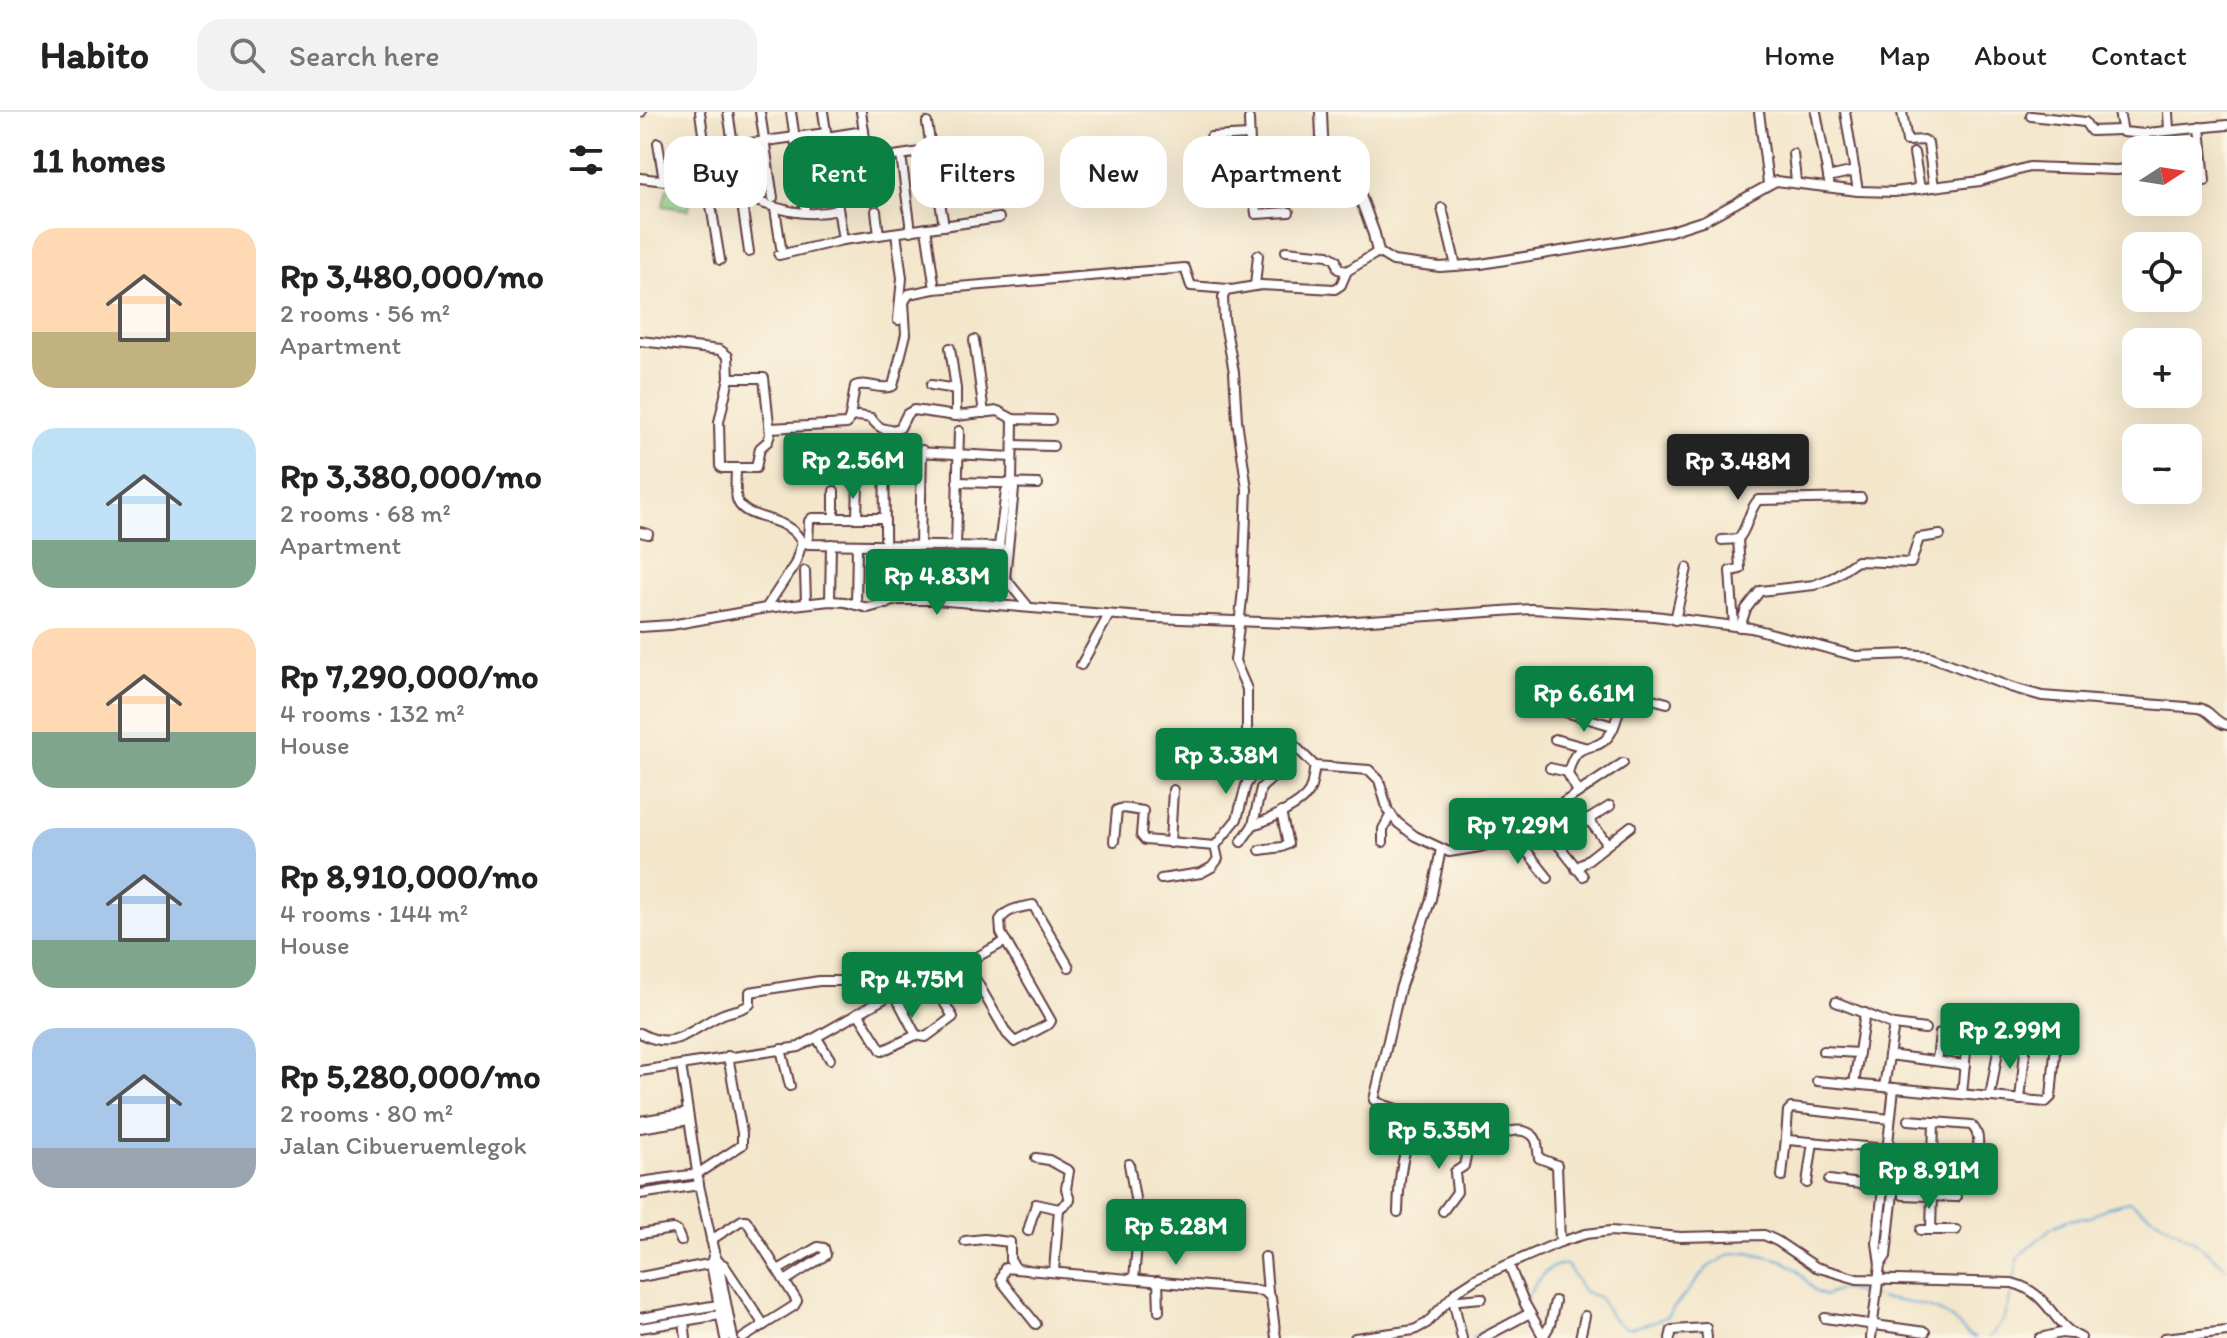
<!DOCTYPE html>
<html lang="en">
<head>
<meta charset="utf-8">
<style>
  :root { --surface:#fff; --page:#f2f2f2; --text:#222; --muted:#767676; --line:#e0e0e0; --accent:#0b8043 }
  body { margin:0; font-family:Itim,sans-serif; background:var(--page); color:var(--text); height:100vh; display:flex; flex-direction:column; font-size:30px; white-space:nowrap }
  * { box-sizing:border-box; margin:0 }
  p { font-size:26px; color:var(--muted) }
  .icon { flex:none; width:44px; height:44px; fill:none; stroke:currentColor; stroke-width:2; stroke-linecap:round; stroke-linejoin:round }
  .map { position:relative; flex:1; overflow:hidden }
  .sheet { display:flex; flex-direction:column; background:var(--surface); width:640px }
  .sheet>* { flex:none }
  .hud { position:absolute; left:24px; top:24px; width:760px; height:72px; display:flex; gap:16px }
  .needle { width:52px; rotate:78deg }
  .fabs { position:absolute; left:1482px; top:24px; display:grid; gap:16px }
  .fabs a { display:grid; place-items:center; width:80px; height:80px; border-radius:16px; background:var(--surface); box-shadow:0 8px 32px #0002; font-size:40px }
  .price { position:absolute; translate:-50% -68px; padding:0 18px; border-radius:8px; background:var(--accent); color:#fff; font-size:26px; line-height:52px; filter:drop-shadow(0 2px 4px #0008) }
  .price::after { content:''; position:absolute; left:50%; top:48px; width:24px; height:18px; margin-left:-12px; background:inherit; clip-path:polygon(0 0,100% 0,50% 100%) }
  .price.current { background:#222; color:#fff }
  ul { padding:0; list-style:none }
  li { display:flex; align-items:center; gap:24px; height:200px; padding:0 32px }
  li span { display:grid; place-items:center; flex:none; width:224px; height:160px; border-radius:24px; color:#555 }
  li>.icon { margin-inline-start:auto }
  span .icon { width:96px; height:96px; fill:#fffc; stroke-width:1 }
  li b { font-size:34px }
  h2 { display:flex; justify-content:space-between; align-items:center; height:96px; padding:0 32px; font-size:34px }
  .chip { padding:0 28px; border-radius:24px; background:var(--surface); box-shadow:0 8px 32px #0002; font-size:28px; line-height:72px }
  .chip.current { background:var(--accent); color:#fff }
  header { display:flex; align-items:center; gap:48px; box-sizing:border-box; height:112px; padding:0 40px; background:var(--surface); border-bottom:2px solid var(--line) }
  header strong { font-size:38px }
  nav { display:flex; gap:44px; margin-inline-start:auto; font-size:28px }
  .search { width:560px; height:72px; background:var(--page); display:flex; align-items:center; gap:20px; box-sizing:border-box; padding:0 28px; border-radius:24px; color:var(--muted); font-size:30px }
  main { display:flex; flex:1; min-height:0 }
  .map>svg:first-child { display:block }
  .green { fill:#91d690; stroke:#6e7a5e; stroke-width:2 }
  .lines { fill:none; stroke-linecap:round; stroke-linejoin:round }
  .stream { stroke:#61a6d6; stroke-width:2 }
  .minor-casing { stroke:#633d43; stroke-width:12 }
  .tertiary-casing { stroke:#633d43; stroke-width:14 }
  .minor { stroke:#fff; stroke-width:8 }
  .tertiary { stroke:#fff; stroke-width:10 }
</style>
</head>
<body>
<header>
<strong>Habito</strong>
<div class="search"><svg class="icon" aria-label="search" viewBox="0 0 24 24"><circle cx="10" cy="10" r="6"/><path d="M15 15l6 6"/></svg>Search here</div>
<nav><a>Home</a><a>Map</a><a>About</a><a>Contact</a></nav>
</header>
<main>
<section class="sheet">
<h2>11 homes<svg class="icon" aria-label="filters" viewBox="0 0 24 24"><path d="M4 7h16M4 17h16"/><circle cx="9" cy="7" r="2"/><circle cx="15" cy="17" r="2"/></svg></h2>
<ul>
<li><span style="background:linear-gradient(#ffd9b3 65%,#c2b280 0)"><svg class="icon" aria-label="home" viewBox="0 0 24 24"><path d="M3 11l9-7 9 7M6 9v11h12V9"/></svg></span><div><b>Rp 3,480,000/mo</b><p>2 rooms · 56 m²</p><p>Apartment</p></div></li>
<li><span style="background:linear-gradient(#bfe0f5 70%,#7fa58c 0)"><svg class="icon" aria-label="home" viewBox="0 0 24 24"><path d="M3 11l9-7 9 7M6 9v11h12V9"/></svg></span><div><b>Rp 3,380,000/mo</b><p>2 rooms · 68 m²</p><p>Apartment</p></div></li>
<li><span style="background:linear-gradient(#ffd9b3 65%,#7fa58c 0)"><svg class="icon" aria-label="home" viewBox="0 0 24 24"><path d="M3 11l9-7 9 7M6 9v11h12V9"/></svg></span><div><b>Rp 7,290,000/mo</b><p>4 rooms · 132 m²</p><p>House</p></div></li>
<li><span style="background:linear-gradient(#a9c7e8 70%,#7fa58c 0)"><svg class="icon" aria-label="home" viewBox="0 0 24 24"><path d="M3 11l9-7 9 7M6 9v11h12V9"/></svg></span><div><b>Rp 8,910,000/mo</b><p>4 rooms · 144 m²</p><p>House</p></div></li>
<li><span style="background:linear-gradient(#a9c7e8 75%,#9aa5b1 0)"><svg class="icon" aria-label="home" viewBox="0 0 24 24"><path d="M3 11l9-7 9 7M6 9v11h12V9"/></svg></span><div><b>Rp 5,280,000/mo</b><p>2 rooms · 80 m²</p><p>Jalan Cibueruemlegok</p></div></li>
</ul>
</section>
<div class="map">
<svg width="1587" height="1226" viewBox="0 0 1587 1226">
  <rect width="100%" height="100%" fill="#fcf5e5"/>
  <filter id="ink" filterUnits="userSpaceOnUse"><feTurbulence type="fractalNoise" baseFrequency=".0125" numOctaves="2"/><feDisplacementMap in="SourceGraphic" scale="16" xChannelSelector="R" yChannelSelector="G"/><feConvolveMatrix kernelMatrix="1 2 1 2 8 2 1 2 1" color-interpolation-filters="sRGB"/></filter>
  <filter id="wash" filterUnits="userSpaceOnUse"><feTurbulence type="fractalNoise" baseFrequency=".006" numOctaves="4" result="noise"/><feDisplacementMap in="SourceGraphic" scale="32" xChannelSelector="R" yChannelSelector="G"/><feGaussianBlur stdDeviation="1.8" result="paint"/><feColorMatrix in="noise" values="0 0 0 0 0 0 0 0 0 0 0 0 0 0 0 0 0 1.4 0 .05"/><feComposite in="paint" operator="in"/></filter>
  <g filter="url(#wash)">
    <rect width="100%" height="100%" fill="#f3e6cb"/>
    <path class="green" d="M27 76 51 81 49 98 23 94Z"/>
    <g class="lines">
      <g class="stream">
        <path d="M1374 1169 1378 1145 1411 1116 1427 1108 1450 1105 1468 1095 1489 1090 1554 1129 1587 1156"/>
        <path d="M886 1186C898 1171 905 1151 927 1153L943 1179 960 1186 971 1205 984 1215 990 1216 1015 1210 1027 1204 1068 1155 1091 1142 1108 1140 1142 1148 1157 1158 1176 1180 1185 1184 1200 1177 1234 1184"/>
        <path d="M1240 1186C1261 1190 1287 1192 1305 1202 1317 1209 1322 1221 1335 1226"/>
        <path d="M832 1226 852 1214 868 1209 882 1191"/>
        <path d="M1349 1226 1365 1206 1373 1175"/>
      </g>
    </g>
  </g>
  <g filter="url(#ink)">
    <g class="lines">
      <defs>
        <g id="minor">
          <path d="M0 0H1"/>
          <path d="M60 0 69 66"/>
          <path d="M88 0 99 71"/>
          <path d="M120 0 133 86"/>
          <path d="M151 0 165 94"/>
          <path d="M183 0 203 128"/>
          <path d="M221 0 235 90"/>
          <path d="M1119 0 1128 71"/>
          <path d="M1176 0 1190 75"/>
          <path d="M1205 0 1218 79"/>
          <path d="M1262 0 1267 29 1284 28 1288 31 1294 75"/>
          <path d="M1479 0 1483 20 1505 22"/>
          <path d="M1528 0 1529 18"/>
          <path d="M1391 4 1445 10 1451 19 1481 18"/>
          <path d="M609 7 611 59 687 54"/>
          <path d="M287 11 304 114"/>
          <path d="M1560 15 1565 69"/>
          <path d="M186 25 224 19"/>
          <path d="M571 25 609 23"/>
          <path d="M18 31 24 69"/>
          <path d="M45 31 49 71"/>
          <path d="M65 37 186 21"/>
          <path d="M1502 38 1503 26 1507 21 1587 13"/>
          <path d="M1274 41 1280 77"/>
          <path d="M1153 42 1156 69"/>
          <path d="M261 43 271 119"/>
          <path d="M574 47 610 46"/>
          <path d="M228 48 293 38"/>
          <path d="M611 59 616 102 649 100"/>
          <path d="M1188 65 1215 59"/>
          <path d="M0 66C28 69 54 72 81 78 124 89 152 109 198 98"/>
          <path d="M68 75 80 148"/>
          <path d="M300 83 351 76"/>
          <path d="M101 85 109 140"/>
          <path d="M589 85 645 80"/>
          <path d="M802 96 816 154"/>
          <path d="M135 97 141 135"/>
          <path d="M236 99 239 123"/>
          <path d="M286 116 294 171"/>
          <path d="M256 121 262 166 258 208"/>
          <path d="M646 139 688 143 696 148 698 157 707 159"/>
          <path d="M139 143 203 128 359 106"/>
          <path d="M615 174 618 143"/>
          <path d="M334 228 344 301"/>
          <path d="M0 229 80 238 88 244 89 266H124L130 321 128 329 120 336 116 356H82L80 354 79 310 89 266"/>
          <path d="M310 236 316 277V304"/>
          <path d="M291 273 316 277"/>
          <path d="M210 305 219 304 231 306C239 317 246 320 260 316L267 302 274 298 316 304 358 299 373 307 411 308"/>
          <path d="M373 307 372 371 374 377 365 466 387 493"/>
          <path d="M130 316 207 312 210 305 215 274C227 269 240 279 253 274L266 222 264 190 269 182 294 177 545 156 551 174 588 177"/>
          <path d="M373 333 413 334"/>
          <path d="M244 338 246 492"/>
          <path d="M96 357C96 367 94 381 98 390 107 410 149 402 162 431L155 452 126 496"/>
          <path d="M317 370 398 372"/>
          <path d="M194 405V379"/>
          <path d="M217 405 219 337 372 345"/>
          <path d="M244 406H172L169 409 168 432 360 435"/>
          <path d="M0 420 8 422"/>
          <path d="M1082 428 1098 427"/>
          <path d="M280 434 282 338"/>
          <path d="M316 435 319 319"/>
          <path d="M165 459 166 491"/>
          <path d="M257 488C270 469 314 481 335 483"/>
          <path d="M190 489 191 432"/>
          <path d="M329 491 355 465 366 379 372 371"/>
          <path d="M216 493 217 433"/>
          <path d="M1035 508 1047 456"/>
          <path d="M1094 514 1090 459 1100 457 1098 427C1108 417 1108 399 1118 388L1221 386"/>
          <path d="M0 515 31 513 126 496 190 489 205 490 228 496 257 488H295L514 506 672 512 891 497 1014 504 1111 516 1216 544 1269 542 1289 544 1370 575 1402 584 1559 596C1571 598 1574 611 1587 613"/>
          <path d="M1100 515 1106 497 1120 479 1174 473 1192 466 1217 449 1271 451 1279 426 1300 423"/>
          <path d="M441 553 469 503"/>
          <path d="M936 574 982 585"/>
          <path d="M925 600 973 614"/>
          <path d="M915 627 944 635"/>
          <path d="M983 651 900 706 884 711 874 723 867 727 840 735 809 740 775 724 758 711 748 699 739 668 729 658 675 654 655 634 620 651 607 640V577L595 549 603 478 607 377 597 308 594 260 584 207 583 185 586 179 621 173 695 177 701 173 707 159 738 140 753 149 800 155 841 152 982 129 1031 119 1065 108 1136 69 1218 79 1254 80 1340 69 1389 55 1477 58 1496 55"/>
          <path d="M910 656 928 660"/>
          <path d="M938 680 928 662C936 624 953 643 968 625 977 614 979 595 983 582L986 580 1027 591"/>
          <path d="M898 707 943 764"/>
          <path d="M948 707 967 731"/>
          <path d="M613 713C628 708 661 694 669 680 673 672 673 662 675 654"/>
          <path d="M874 723 908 766"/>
          <path d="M474 729 477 698 483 696 503 699 501 723 505 728 575 734"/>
          <path d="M914 729 970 694"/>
          <path d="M601 730 613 713 621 676 639 660"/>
          <path d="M743 730V717L751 702"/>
          <path d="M530 731 533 678"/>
          <path d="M575 734 597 707 606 673 620 651"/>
          <path d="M801 737 791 787 760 877 734 988C744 995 758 996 769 1001 788 1008 818 1031 838 1029 855 1027 876 1011 892 1023 899 1028 897 1038 899 1046L917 1053 920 1130"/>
          <path d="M620 738 642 735 648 732 641 700"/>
          <path d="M936 757 991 714"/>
          <path d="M521 767 561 761 572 755 578 747 575 734"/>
          <path d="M326 851 367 922 375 930 409 912 411 909 361 821 360 808C368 796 380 796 393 793L429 855"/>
          <path d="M254 881 276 923"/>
          <path d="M1196 890 1254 913 1244 975"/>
          <path d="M218 901 242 939 276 923 286 925 313 905 288 864"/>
          <path d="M1254 913 1285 917"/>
          <path d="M0 921C35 941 52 916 81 903 91 898 102 899 110 892V880L179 869H211"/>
          <path d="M177 926 190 947"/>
          <path d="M141 937 150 974"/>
          <path d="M1183 939 1219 941"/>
          <path d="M1249 943 1325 953"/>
          <path d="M1297 949 1300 921"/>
          <path d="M41 953 59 1073 74 1140"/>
          <path d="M0 959 159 935 254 881 288 864 326 851 366 829"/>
          <path d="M1177 969 1254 976 1237 1131 1240 1153 1231 1226"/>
          <path d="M1214 972 1225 901"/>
          <path d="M1254 976 1406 990 1411 985 1415 941"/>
          <path d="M1322 982 1327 929"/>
          <path d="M1350 985 1360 927 1386 930 1380 988"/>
          <path d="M0 1009 48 1001"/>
          <path d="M0 1016 49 1008"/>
          <path d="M808 1019 816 1003"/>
          <path d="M1247 1037 1148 1028 1146 1026 1148 999 1151 996 1250 1007"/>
          <path d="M1246 1045 1332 1052 1335 1049C1338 1037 1342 1022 1331 1013L1269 1008"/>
          <path d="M396 1046 409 1048 429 1059 426 1077 430 1088 419 1097 414 1159"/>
          <path d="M489 1052 499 1109 494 1167"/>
          <path d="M1142 1064 1146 1026"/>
          <path d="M1189 1068 1244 1075"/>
          <path d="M0 1070 57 1062 102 1033V1021L88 944"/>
          <path d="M1167 1071 1173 1030"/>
          <path d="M0 1082 59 1073"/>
          <path d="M1263 1083 1316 1085"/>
          <path d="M803 1099 817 1080 815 1060 824 1054 829 1029"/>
          <path d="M758 1100C759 1066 762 1036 778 1005"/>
          <path d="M1281 1118H1316"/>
          <path d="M1291 1118 1294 1010"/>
          <path d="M388 1119 396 1092 419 1097"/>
          <path d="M0 1122 33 1117 37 1119 41 1129"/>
          <path d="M71 1128 102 1108H106L157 1189 154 1194 103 1226"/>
          <path d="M325 1129 344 1127 370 1130V1148L376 1156"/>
          <path d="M625 1145 628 1180"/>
          <path d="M79 1150 84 1153 124 1213"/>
          <path d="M869 1153 884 1190 904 1226"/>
          <path d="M1240 1153 1246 1144 1257 1045"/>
          <path d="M138 1158 178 1135 184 1136 186 1143 145 1169"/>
          <path d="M0 1165 74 1151"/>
          <path d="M518 1169 519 1199"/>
          <path d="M813 1187 822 1226"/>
          <path d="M808 1189 842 1186"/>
          <path d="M0 1206 78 1193"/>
          <path d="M1185 1206 1285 1220"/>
          <path d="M44 1209 46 1226"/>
          <path d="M396 1212 363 1171 361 1166 365 1156 624 1179 631 1186 636 1226"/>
          <path d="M0 1216 80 1203"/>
          <path d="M903 1225 910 1213 915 1189"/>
          <path d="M85 1226 71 1152 74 1140 78 1150 93 1226"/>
          <path d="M715 1226 774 1218 787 1211 817 1179 837 1166 920 1130 946 1122 971 1119 1041 1125 1124 1123 1137 1129 1176 1155 1217 1167 1372 1171C1411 1181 1411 1213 1441 1226"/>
          <path d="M843 1226 890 1201"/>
          <path d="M940 1226 945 1204"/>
          <path d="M1030 1226 1032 1218 1066 1216 1067 1226"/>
          <path d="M1400 1226 1421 1221 1431 1222"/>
          <path d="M1524 1226 1587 1219"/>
        </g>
        <path id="tertiary" d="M681 0 682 25 687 54 719 81 734 122 738 140"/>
      </defs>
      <use href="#minor" class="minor-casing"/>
      <use href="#tertiary" class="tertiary-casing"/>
      <use href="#minor" class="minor"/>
      <use href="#tertiary" class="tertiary"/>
    </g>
  </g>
</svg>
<div class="fabs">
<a><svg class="needle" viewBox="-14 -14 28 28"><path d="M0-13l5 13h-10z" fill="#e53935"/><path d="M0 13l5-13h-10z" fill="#767676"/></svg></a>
<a><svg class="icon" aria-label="locate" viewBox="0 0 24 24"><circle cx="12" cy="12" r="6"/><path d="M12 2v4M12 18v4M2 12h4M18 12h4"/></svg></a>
<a>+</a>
<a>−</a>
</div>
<b class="price" style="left:213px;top:389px">Rp 2.56M</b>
<b class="price current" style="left:1098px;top:390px">Rp 3.48M</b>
<b class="price" style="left:297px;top:505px">Rp 4.83M</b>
<b class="price" style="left:944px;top:622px">Rp 6.61M</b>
<b class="price" style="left:586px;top:684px">Rp 3.38M</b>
<b class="price" style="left:878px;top:754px">Rp 7.29M</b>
<b class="price" style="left:272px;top:908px">Rp 4.75M</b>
<b class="price" style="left:1370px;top:959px">Rp 2.99M</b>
<b class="price" style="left:799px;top:1059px">Rp 5.35M</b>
<b class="price" style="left:1289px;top:1099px">Rp 8.91M</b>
<b class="price" style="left:536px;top:1155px">Rp 5.28M</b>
<div class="hud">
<a class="chip">Buy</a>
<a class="chip current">Rent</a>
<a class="chip">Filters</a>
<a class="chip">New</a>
<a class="chip">Apartment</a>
</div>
</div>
</main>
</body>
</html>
